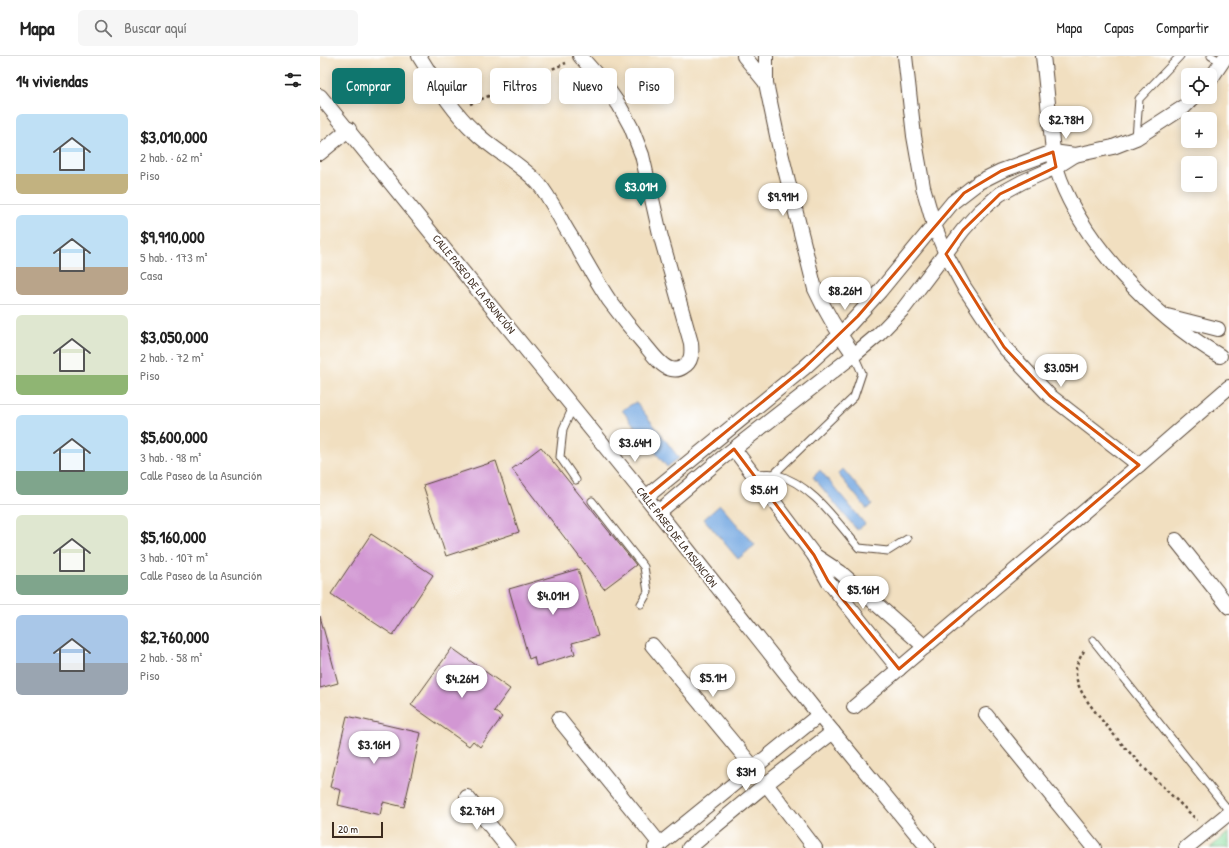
<!DOCTYPE html>
<html lang="es">
<head>
<meta charset="utf-8">
<style>
  :root { --surface:#fff; --page:#f6f6f6; --text:#222; --muted:#767676; --line:#e0e0e0; --accent:#0f766e }
  body { margin:0; font-family:"Patrick Hand",sans-serif; background:var(--page); color:var(--text); height:100vh; display:flex; flex-direction:column; font-size:15px; white-space:nowrap }
  * { box-sizing:border-box; margin:0 }
  p { font-size:13px; color:var(--muted) }
  .icon { flex:none; width:22px; height:22px; fill:none; stroke:currentColor; stroke-width:2; stroke-linecap:round; stroke-linejoin:round }
  .map { position:relative; flex:1; overflow:hidden }
  .sheet { display:flex; flex-direction:column; background:var(--surface); width:320px }
  .sheet>* { flex:none }
  .hud { position:absolute; left:12px; top:12px; width:380px; height:36px; display:flex; gap:8px }
  .controls { position:absolute; left:861px; top:12px; display:grid; gap:8px }
  .controls a { display:grid; place-items:center; width:36px; height:36px; border-radius:6px; background:var(--surface); box-shadow:0 2px 10px #0003; font-size:20px }
  .scale { position:absolute; left:12px; bottom:10px; width:51px; box-sizing:border-box; padding-left:4px; border:2px solid #3b2a1e; border-top:0; font-size:11px; line-height:14px; white-space:nowrap; color:#3b2a1e; -webkit-text-stroke:3px #fff; paint-order:stroke }
  .price { position:absolute; translate:-50% -34px; padding:0 9px; border-radius:14px; background:#fff; color:#222; font-size:13px; line-height:26px; filter:drop-shadow(0 1px 2px #0008) }
  .price::after { content:''; position:absolute; left:50%; top:24px; width:12px; height:9px; margin-left:-6px; background:inherit; clip-path:polygon(0 0,100% 0,50% 100%) }
  .price.current { background:var(--accent); color:#fff }
  ul { padding:0; list-style:none }
  li { display:flex; align-items:center; gap:12px; height:100px; padding:0 16px }
  li+li { border-top:1px solid var(--line) }
  li span { display:grid; place-items:center; flex:none; width:112px; height:80px; border-radius:6px; color:#555 }
  li>.icon { margin-inline-start:auto }
  span .icon { width:48px; height:48px; fill:#fffc; stroke-width:1 }
  li b { font-size:17px }
  h2 { display:flex; justify-content:space-between; align-items:center; height:48px; padding:0 16px; font-size:17px }
  .pill { padding:0 14px; border-radius:6px; background:var(--surface); box-shadow:0 2px 10px #0003; font-size:14px; line-height:36px }
  .pill.current { background:var(--accent); color:#fff }
  header { display:flex; align-items:center; gap:24px; box-sizing:border-box; height:56px; padding:0 20px; background:var(--surface); border-bottom:1px solid var(--line) }
  header strong { font-size:19px }
  nav { display:flex; gap:22px; margin-inline-start:auto; font-size:14px }
  .search { width:280px; height:36px; background:var(--page); display:flex; align-items:center; gap:10px; box-sizing:border-box; padding:0 14px; border-radius:6px; color:var(--muted); font-size:15px }
  main { display:flex; flex:1; min-height:0 }
  .map>svg:first-child { display:block }
  .green { fill:#8adc9d; stroke:#62835e }
  .water { fill:#74a8e1; stroke:#586980 }
  .building { fill:#d297d3 }
  .lines { fill:none; stroke-linecap:round; stroke-linejoin:round }
  .lane-casing { stroke:#564536; stroke-width:9 }
  .street-casing { stroke:#564536; stroke-width:16 }
  .path { stroke:#564536; stroke-width:2.5; stroke-dasharray:3 3; stroke-linecap:butt }
  .lane { stroke:#fff; stroke-width:7 }
  .street { stroke:#fff; stroke-width:14 }
  .marked { fill:none; stroke:#d7540e; stroke-width:3; stroke-linejoin:round }
  .labels { text-anchor:middle; dominant-baseline:central; stroke-width:4; stroke-linejoin:round; paint-order:stroke }
  .street-label { font-size:11px; fill:#3b2a1e; stroke:#fff }
</style>
</head>
<body>
<header>
<strong>Mapa</strong>
<div class="search"><svg class="icon" aria-label="search" viewBox="0 0 24 24"><circle cx="10" cy="10" r="6"/><path d="M15 15l6 6"/></svg>Buscar aquí</div>
<nav><a>Mapa</a><a>Capas</a><a>Compartir</a></nav>
</header>
<main>
<section class="sheet">
<h2>14 viviendas<svg class="icon" aria-label="filters" viewBox="0 0 24 24"><path d="M4 7h16M4 17h16"/><circle cx="9" cy="7" r="2"/><circle cx="15" cy="17" r="2"/></svg></h2>
<ul>
<li><span style="background:linear-gradient(#bfe0f5 75%,#c2b280 0)"><svg class="icon" aria-label="home" viewBox="0 0 24 24"><path d="M3 11l9-7 9 7M6 9v11h12V9"/></svg></span><div><b>$3,010,000</b><p>2 hab. · 62 m²</p><p>Piso</p></div></li>
<li><span style="background:linear-gradient(#bfe0f5 65%,#b9a48a 0)"><svg class="icon" aria-label="home" viewBox="0 0 24 24"><path d="M3 11l9-7 9 7M6 9v11h12V9"/></svg></span><div><b>$9,910,000</b><p>5 hab. · 173 m²</p><p>Casa</p></div></li>
<li><span style="background:linear-gradient(#dfe7d0 75%,#8fb573 0)"><svg class="icon" aria-label="home" viewBox="0 0 24 24"><path d="M3 11l9-7 9 7M6 9v11h12V9"/></svg></span><div><b>$3,050,000</b><p>2 hab. · 72 m²</p><p>Piso</p></div></li>
<li><span style="background:linear-gradient(#bfe0f5 70%,#7fa58c 0)"><svg class="icon" aria-label="home" viewBox="0 0 24 24"><path d="M3 11l9-7 9 7M6 9v11h12V9"/></svg></span><div><b>$5,600,000</b><p>3 hab. · 98 m²</p><p>Calle Paseo de la Asunción</p></div></li>
<li><span style="background:linear-gradient(#dfe7d0 75%,#7fa58c 0)"><svg class="icon" aria-label="home" viewBox="0 0 24 24"><path d="M3 11l9-7 9 7M6 9v11h12V9"/></svg></span><div><b>$5,160,000</b><p>3 hab. · 107 m²</p><p>Calle Paseo de la Asunción</p></div></li>
<li><span style="background:linear-gradient(#a9c7e8 60%,#9aa5b1 0)"><svg class="icon" aria-label="home" viewBox="0 0 24 24"><path d="M3 11l9-7 9 7M6 9v11h12V9"/></svg></span><div><b>$2,760,000</b><p>2 hab. · 58 m²</p><p>Piso</p></div></li>
</ul>
</section>
<div class="map">
<svg width="909" height="792" viewBox="0 0 909 792">
  <rect width="100%" height="100%" fill="#fff"/>
  <filter id="ink" filterUnits="userSpaceOnUse"><feTurbulence type="fractalNoise" baseFrequency=".025" numOctaves="2"/><feDisplacementMap in="SourceGraphic" scale="8" xChannelSelector="R" yChannelSelector="G"/><feConvolveMatrix kernelMatrix="1 2 1 2 8 2 1 2 1" color-interpolation-filters="sRGB"/></filter>
  <filter id="wash" filterUnits="userSpaceOnUse"><feTurbulence type="fractalNoise" baseFrequency=".012" numOctaves="4" result="noise"/><feDisplacementMap in="SourceGraphic" scale="16" xChannelSelector="R" yChannelSelector="G"/><feGaussianBlur stdDeviation="0.9" result="paint"/><feColorMatrix in="noise" values="0 0 0 0 0 0 0 0 0 0 0 0 0 0 0 0 0 1.4 0 .05"/><feComposite in="paint" operator="in"/></filter>
  <g filter="url(#wash)">
    <rect width="100%" height="100%" fill="#f1dfc0"/>
    <path class="green" d="M909 776V792H890Z"/>
    <g class="water">
      <path d="M316 346 359 402 347 411 302 354Z"/>
      <path d="M523 413 552 448 547 453 518 418Z"/>
      <path d="M500 414 545 468 537 474 493 421Z"/>
      <path d="M400 449 435 489 418 503 384 463Z"/>
    </g>
    <g id="blocks">
      <g class="building">
        <path d="M221 391 316 509 284 533 192 413Z"/>
        <path d="M176 405 199 476 126 500 103 429Z"/>
        <path d="M51 478 113 519 73 579 11 538Z"/>
        <path d="M258 513 278 580 252 587 255 598 216 610 214 601 209 603 189 533Z"/>
        <path d="M0 560 18 627 0 632Z"/>
        <path d="M132 592 190 633 174 655 182 661 160 691 153 685 149 690 91 649Z"/>
        <path d="M27 660 101 677 84 751 63 746 60 759 18 749 21 734 10 731Z"/>
      </g>
    </g>
  </g>
  <g filter="url(#ink)">
    <use href="#blocks" fill-opacity="0" stroke="#564536" stroke-width="1"/>
    <g class="lines">
      <defs>
        <g id="lane">
          <path d="M891 0 902 6"/>
          <path d="M816 82 819 43 860 0"/>
          <path d="M253 351 243 373 240 401 256 424"/>
          <path d="M434 418C440 418 449 417 455 418 492 428 516 465 539 492L568 495 587 483"/>
          <path d="M454 418 534 341 542 317 534 299"/>
          <path d="M272 445 324 511 328 536 321 548"/>
          <path d="M773 584 909 755"/>
        </g>
        <g id="street">
          <path d="M99 0C116 27 131 54 155 76 174 95 200 107 218 127 231 142 239 162 250 179 263 200 275 223 289 244 300 259 312 274 325 289 331 296 341 311 351 313 355 314 360 313 363 311 372 306 372 297 371 287L340 178 322 99 311 71 299 49 283 26 260 0"/>
          <path d="M424 0 446 27"/>
          <path d="M446 0V27L459 89 495 233C506 257 519 278 534 299"/>
          <path d="M585 0 594 80 603 131 614 169 626 198 644 231 684 291 730 340 819 409 909 331"/>
          <path d="M723 0C726 25 728 50 731 75 732 87 733 100 736 111 759 185 834 261 900 300"/>
          <path d="M890 24 906 0"/>
          <path d="M0 40 326 441 499 659 608 792"/>
          <path d="M0 97 29 73"/>
          <path d="M847 260 898 273"/>
          <path d="M414 393 494 499 508 525 579 613"/>
          <path d="M326 441 484 312 520 279 560 235 633 146 659 126 681 115 733 96 755 99 793 91 816 82 864 51 874 41"/>
          <path d="M338 456 402 402 534 299 559 278 584 252 643 174 660 155 680 138 702 126 736 111 755 99"/>
          <path d="M856 484 909 551"/>
          <path d="M494 499 520 516 605 591"/>
          <path d="M332 589 434 712"/>
          <path d="M534 651 819 409"/>
          <path d="M666 659 774 792"/>
          <path d="M239 663 340 788"/>
          <path d="M446 728 495 792"/>
          <path d="M147 741 188 792"/>
          <path d="M335 792 499 659"/>
          <path d="M369 792 446 728 513 676"/>
          <path d="M866 792 909 757"/>
        </g>
      </defs>
      <use href="#lane" class="lane-casing"/>
      <use href="#street" class="street-casing"/>
      <g class="path">
        <path d="M150 48 246 7"/>
        <path d="M764 595C760 602 755 609 756 618 757 633 768 646 777 658 807 697 842 730 877 764"/>
      </g>
      <use href="#lane" class="lane"/>
      <use href="#street" class="street"/>
    </g>
  </g>
  <path class="marked" d="M733 96 736 111 680 138 643 174 626 198 684 291 730 340 819 409 579 613 508 525 494 499 414 393 338 456 326 441 484 312 538 260 644 137 681 115Z"/>
  <g class="labels">
    <g class="street-label">
      <text transform="translate(154 228) rotate(51)">CALLE PASEO DE LA ASUNCIÓN</text>
      <text transform="translate(357 481) rotate(52)">CALLE PASEO DE LA ASUNCIÓN</text>
    </g>
  </g>
</svg>
<div class="controls">
<a><svg class="icon" aria-label="locate" viewBox="0 0 24 24"><circle cx="12" cy="12" r="6"/><path d="M12 2v4M12 18v4M2 12h4M18 12h4"/></svg></a>
<a>+</a>
<a>−</a>
</div>
<div class="scale">20 m</div>
<b class="price" style="left:746px;top:84px">$2.78M</b>
<b class="price current" style="left:321px;top:151px">$3.01M</b>
<b class="price" style="left:463px;top:161px">$9.91M</b>
<b class="price" style="left:525px;top:255px">$8.26M</b>
<b class="price" style="left:741px;top:332px">$3.05M</b>
<b class="price" style="left:315px;top:407px">$3.64M</b>
<b class="price" style="left:444px;top:454px">$5.6M</b>
<b class="price" style="left:543px;top:554px">$5.16M</b>
<b class="price" style="left:233px;top:560px">$4.01M</b>
<b class="price" style="left:393px;top:642px">$5.1M</b>
<b class="price" style="left:142px;top:643px">$4.26M</b>
<b class="price" style="left:54px;top:709px">$3.16M</b>
<b class="price" style="left:426px;top:736px">$3M</b>
<b class="price" style="left:157px;top:775px">$2.76M</b>
<div class="hud">
<a class="pill current">Comprar</a>
<a class="pill">Alquilar</a>
<a class="pill">Filtros</a>
<a class="pill">Nuevo</a>
<a class="pill">Piso</a>
</div>
</div>
</main>
</body>
</html>
